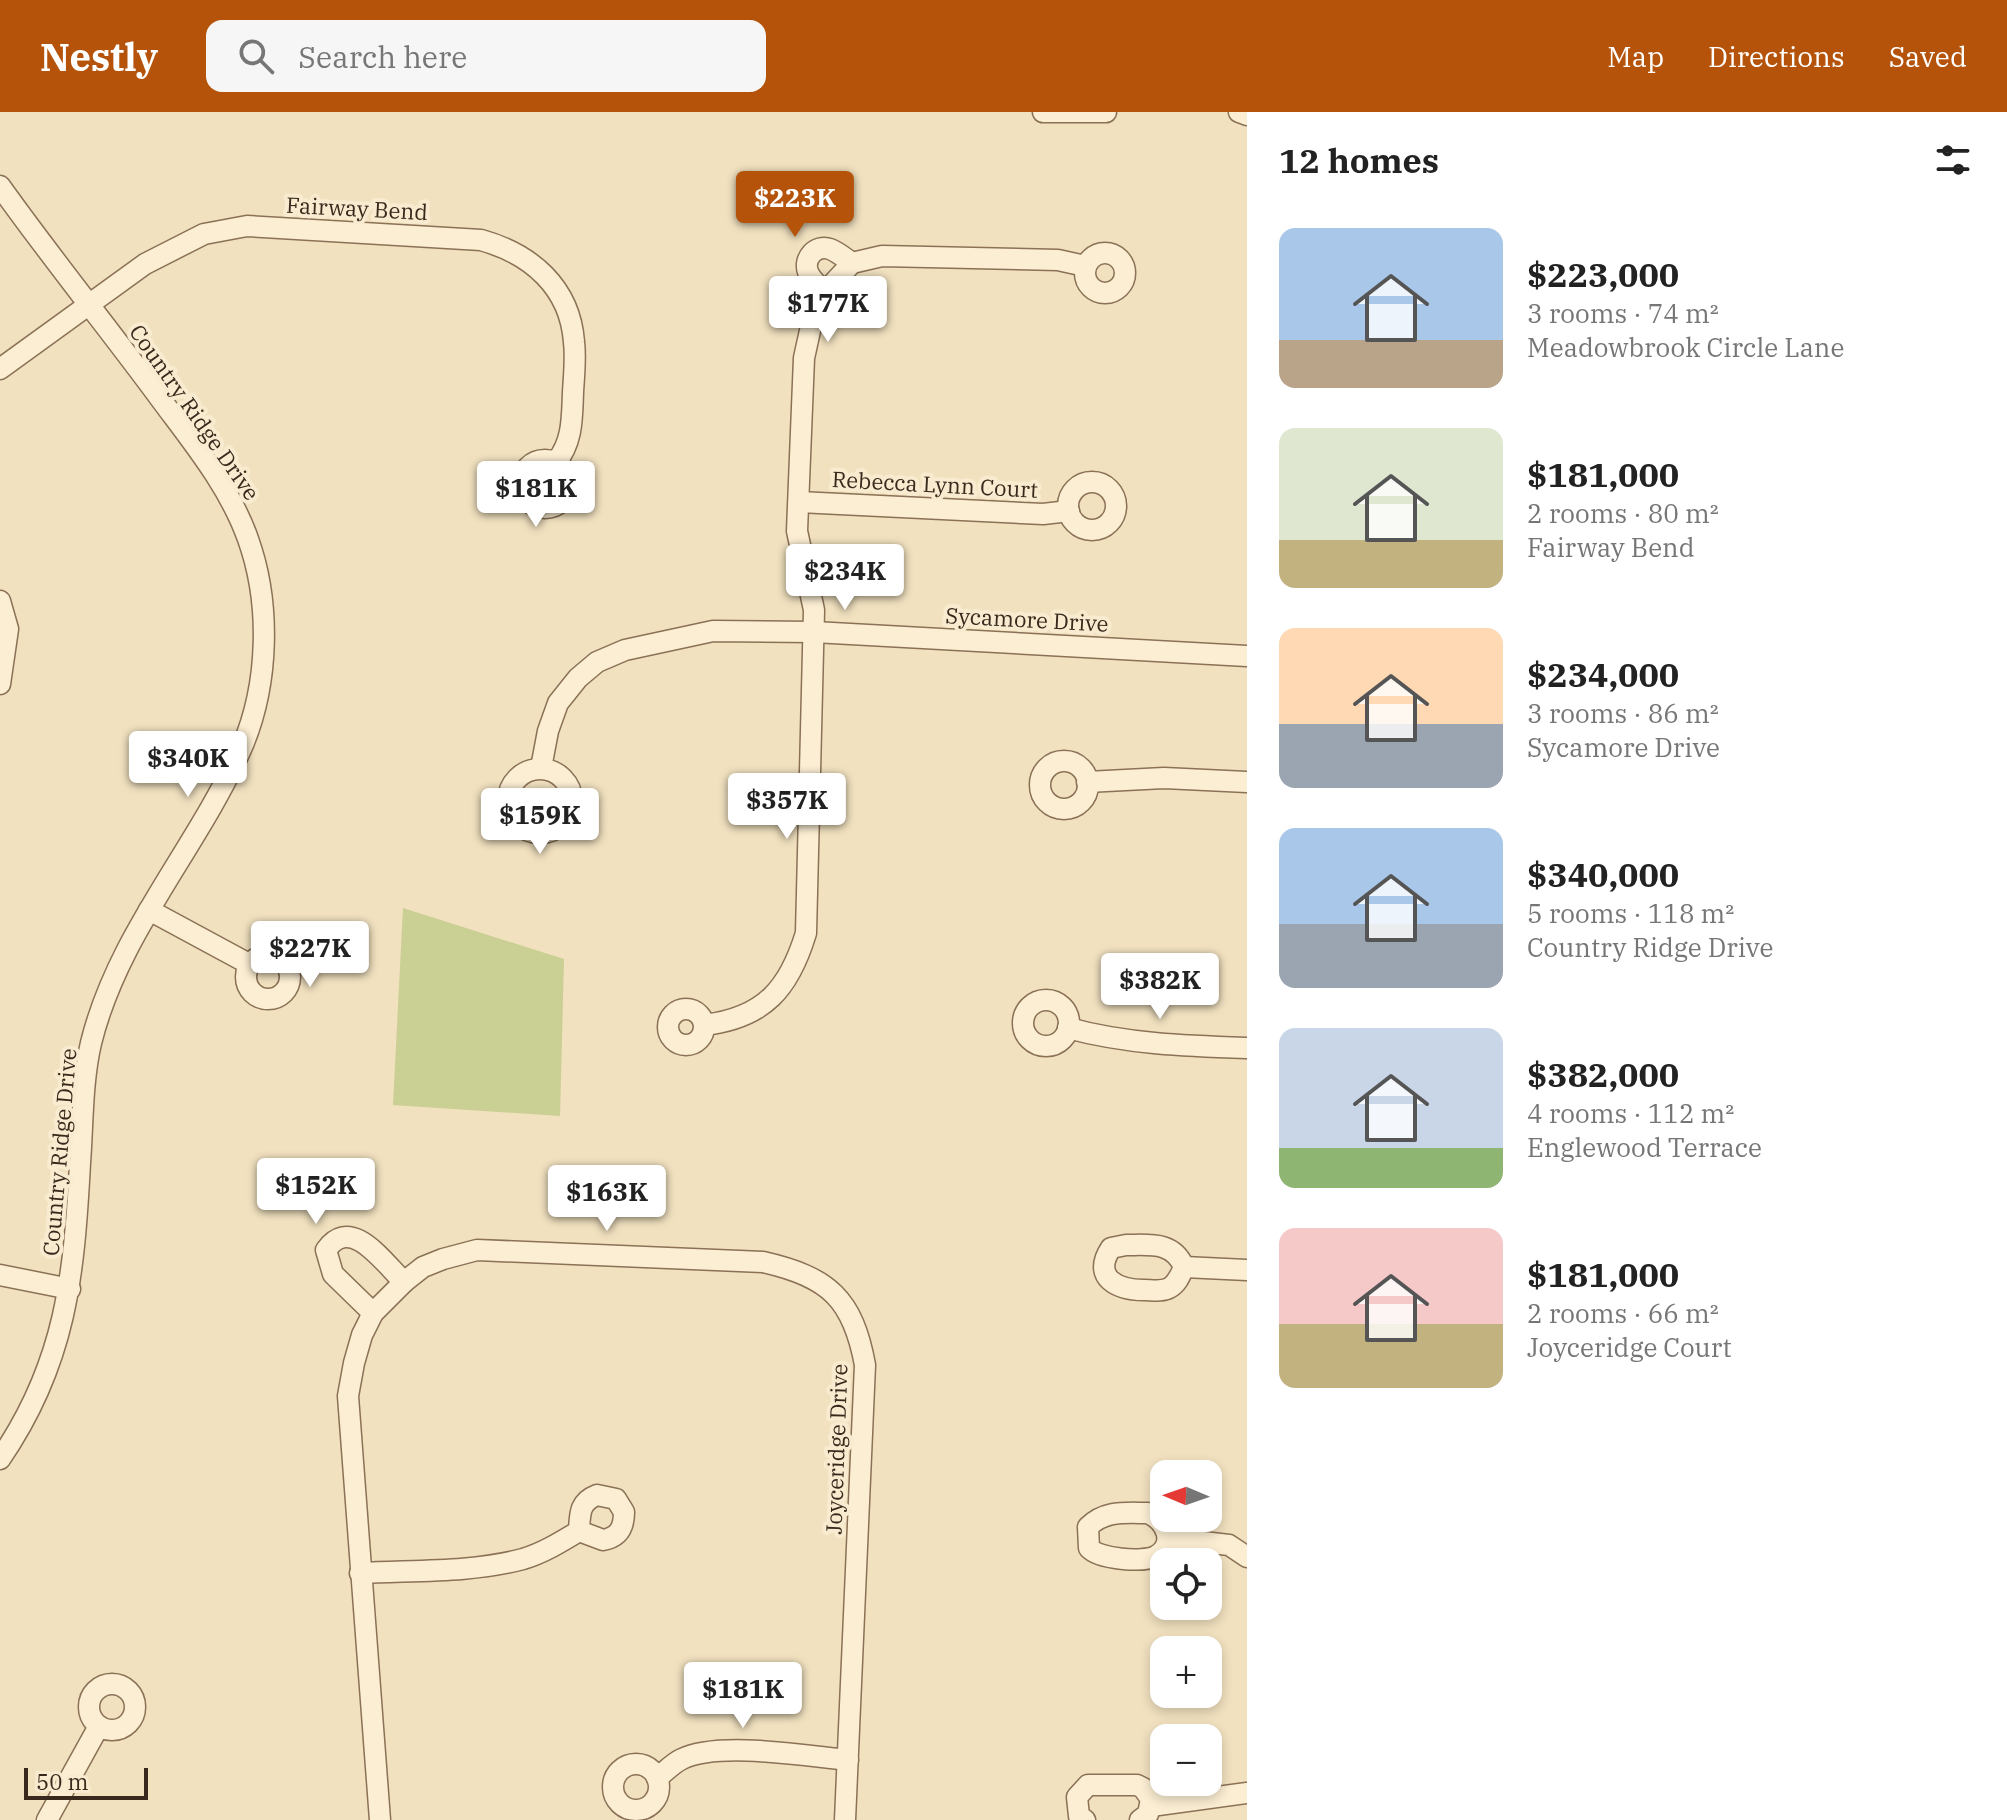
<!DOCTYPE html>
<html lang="en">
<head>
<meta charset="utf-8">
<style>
  :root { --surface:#fff; --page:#f6f6f6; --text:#222; --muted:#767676; --accent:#b45309 }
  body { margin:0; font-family:"IBM Plex Serif",serif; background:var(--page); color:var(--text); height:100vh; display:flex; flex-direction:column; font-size:30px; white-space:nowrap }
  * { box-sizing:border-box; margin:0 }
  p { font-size:26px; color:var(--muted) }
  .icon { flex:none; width:44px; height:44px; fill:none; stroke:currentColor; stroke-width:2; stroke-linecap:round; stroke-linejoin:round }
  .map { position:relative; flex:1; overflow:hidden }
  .drawer { display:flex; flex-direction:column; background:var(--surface); width:760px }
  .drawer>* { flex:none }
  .needle { width:52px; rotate:272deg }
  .tools { position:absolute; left:1150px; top:1348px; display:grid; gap:16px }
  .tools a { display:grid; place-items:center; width:72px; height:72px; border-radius:16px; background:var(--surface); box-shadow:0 4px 12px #0003; font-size:40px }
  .scale { position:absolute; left:24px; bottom:20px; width:124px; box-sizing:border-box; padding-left:8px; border:4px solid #39291c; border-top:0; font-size:22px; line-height:28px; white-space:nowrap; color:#39291c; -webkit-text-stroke:6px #f8ebcf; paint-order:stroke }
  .price { position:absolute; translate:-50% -68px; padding:0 18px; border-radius:8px; background:#fff; color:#222; font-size:26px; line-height:52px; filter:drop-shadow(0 2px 4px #0008) }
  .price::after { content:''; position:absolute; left:50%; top:48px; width:24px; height:18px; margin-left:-12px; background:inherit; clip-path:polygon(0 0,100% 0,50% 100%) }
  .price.selected { background:var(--accent); color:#fff }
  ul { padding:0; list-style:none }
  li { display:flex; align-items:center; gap:24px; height:200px; padding:0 32px }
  li span { display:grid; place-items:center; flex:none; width:224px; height:160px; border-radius:16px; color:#555 }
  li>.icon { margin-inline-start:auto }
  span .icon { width:96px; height:96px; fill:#fffc; stroke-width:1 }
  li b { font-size:34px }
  h2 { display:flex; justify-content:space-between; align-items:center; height:96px; padding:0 32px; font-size:34px }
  header { display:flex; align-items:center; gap:48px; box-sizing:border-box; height:112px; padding:0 40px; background:var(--accent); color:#fff }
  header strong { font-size:38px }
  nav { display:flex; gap:44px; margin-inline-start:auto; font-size:28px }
  .search { width:560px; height:72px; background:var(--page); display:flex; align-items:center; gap:20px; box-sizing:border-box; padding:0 28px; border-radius:16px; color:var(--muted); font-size:30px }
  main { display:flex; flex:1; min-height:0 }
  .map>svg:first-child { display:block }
  .green { fill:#cacf93 }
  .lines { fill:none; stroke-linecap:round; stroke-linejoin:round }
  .minor-casing { stroke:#8b7156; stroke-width:23 }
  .minor { stroke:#fbeed3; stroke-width:20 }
  .labels { text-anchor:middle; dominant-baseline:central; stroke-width:8; stroke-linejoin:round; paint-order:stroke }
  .street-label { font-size:22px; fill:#39291c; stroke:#f8ebcf }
</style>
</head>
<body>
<header>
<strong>Nestly</strong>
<div class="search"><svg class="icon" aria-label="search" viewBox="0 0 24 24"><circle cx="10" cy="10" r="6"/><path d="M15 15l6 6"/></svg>Search here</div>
<nav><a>Map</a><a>Directions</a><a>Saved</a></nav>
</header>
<main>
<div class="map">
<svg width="1247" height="1708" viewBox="0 0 1247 1708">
  <rect width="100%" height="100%" fill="#f1e1bf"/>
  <path class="green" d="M403 796 564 847 560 1004 393 993Z"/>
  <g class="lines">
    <defs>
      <g id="minor">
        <path d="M1043 0H1106"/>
        <path d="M1239 0 1247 3"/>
        <path d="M0 74C52 147 109 217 162 289 194 332 230 376 248 427 271 491 269 572 242 635 197 737 118 821 91 931 82 970 83 1011 80 1051 74 1164 66 1251 0 1347"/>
        <circle cx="1105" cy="161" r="20"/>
        <path d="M825 180C819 174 811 168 808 160 803 146 816 132 830 137 838 140 846 147 852 151"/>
        <path d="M0 257 145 152 204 122 247 114 481 128C531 142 570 175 574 230 576 246 574 263 573 280 572 305 573 330 556 350"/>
        <circle cx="545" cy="372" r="24"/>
        <circle cx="1092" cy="394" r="24"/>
        <path d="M799 390 1043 402 1069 399"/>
        <path d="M0 489 8 517 0 572"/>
        <circle cx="1064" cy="673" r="24"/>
        <path d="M541 656 548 619 558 591 578 566 597 550 625 538 713 519 814 520 1247 544"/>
        <circle cx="540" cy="689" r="32"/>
        <path d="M1087 670 1164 666 1247 670"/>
        <path d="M149 798 249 852"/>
        <circle cx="268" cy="865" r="22"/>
        <circle cx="1046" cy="911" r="23"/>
        <circle cx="686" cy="915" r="18"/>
        <path d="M704 913C764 906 789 877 806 821L814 498 797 419 804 246 815 196 825 180 852 151 882 144 1058 148 1085 154"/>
        <path d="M1068 916C1126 932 1187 934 1247 936"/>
        <path d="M1126 1133C1150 1133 1173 1129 1184 1155 1180 1164 1177 1172 1169 1176 1162 1180 1152 1178 1144 1178 1118 1178 1091 1166 1111 1136Z"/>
        <path d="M1184 1155 1247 1158"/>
        <path d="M0 1163 70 1177"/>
        <path d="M373 1201 333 1162 326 1138C351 1102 383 1150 404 1170"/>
        <path d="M597 1383 616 1387 624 1400C624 1416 619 1425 603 1428L579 1419C580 1402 579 1390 597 1383Z"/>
        <path d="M1148 1401C1166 1409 1177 1432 1156 1444 1143 1451 1099 1447 1089 1436L1088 1415C1105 1398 1125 1401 1148 1401Z"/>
        <path d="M1168 1426 1229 1433 1247 1445"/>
        <path d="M360 1461C413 1458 471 1461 523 1447 543 1441 561 1430 579 1419"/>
        <circle cx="112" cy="1595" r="23"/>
        <circle cx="636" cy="1675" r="23"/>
        <path d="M657 1666C665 1660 673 1651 682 1647 719 1629 806 1644 848 1648"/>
        <path d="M1151 1694 1247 1681"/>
        <path d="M47 1708 99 1614"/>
        <path d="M380 1708 348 1284 354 1251 362 1223 373 1201 404 1170 423 1155 443 1147 477 1138 763 1150C829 1165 853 1187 865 1253L845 1708"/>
        <path d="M1085 1708 1079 1704 1077 1685 1088 1673H1137L1143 1676 1151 1687 1148 1702 1140 1708"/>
      </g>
    </defs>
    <use href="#minor" class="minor-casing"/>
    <use href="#minor" class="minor"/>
  </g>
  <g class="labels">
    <g class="street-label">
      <text transform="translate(357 96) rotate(3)">Fairway Bend</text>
      <text transform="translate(195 300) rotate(55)">Country Ridge Drive</text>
      <text transform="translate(935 372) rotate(3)">Rebecca Lynn Court</text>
      <text transform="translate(1027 507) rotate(3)">Sycamore Drive</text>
      <text transform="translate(59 1040) rotate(-85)">Country Ridge Drive</text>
      <text transform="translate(836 1337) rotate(-88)">Joyceridge Drive</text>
    </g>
  </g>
</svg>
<div class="tools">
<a><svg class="needle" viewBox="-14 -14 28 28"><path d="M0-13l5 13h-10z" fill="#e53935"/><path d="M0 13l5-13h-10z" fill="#767676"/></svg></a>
<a><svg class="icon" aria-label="locate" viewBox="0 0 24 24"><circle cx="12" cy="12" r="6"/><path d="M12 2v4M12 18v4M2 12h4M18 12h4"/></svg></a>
<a>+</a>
<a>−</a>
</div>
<div class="scale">50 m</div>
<b class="price selected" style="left:795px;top:127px">$223K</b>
<b class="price" style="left:828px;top:232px">$177K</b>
<b class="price" style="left:536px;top:417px">$181K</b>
<b class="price" style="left:845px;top:500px">$234K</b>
<b class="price" style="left:188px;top:687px">$340K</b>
<b class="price" style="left:787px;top:729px">$357K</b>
<b class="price" style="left:540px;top:744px">$159K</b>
<b class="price" style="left:310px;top:877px">$227K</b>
<b class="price" style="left:1160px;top:909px">$382K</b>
<b class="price" style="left:316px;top:1114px">$152K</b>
<b class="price" style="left:607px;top:1121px">$163K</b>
<b class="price" style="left:743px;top:1618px">$181K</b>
</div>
<section class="drawer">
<h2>12 homes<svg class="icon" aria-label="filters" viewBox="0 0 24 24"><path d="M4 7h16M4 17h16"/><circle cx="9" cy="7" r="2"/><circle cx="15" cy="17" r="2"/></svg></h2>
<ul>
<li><span style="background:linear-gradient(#a9c7e8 70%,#b9a48a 0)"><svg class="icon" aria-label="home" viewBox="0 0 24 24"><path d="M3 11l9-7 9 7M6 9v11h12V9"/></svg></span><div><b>$223,000</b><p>3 rooms · 74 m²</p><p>Meadowbrook Circle Lane</p></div></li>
<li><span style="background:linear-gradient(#dfe7d0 70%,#c2b280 0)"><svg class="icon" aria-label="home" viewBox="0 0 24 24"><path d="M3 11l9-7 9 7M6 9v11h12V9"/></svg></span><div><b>$181,000</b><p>2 rooms · 80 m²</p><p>Fairway Bend</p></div></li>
<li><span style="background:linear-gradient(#ffd9b3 60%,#9aa5b1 0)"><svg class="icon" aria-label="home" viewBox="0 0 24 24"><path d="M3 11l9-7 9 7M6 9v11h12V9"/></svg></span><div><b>$234,000</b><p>3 rooms · 86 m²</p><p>Sycamore Drive</p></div></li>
<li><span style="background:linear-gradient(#a9c7e8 60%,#9aa5b1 0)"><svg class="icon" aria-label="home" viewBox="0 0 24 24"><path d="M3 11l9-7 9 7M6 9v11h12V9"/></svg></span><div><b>$340,000</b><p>5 rooms · 118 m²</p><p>Country Ridge Drive</p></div></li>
<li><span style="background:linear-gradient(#c9d6e8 75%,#8fb573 0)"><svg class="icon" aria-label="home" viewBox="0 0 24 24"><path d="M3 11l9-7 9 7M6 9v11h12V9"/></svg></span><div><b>$382,000</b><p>4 rooms · 112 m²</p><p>Englewood Terrace</p></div></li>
<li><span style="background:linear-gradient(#f6c9c9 60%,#c2b280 0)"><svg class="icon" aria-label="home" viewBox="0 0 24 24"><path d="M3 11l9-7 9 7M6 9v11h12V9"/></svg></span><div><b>$181,000</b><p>2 rooms · 66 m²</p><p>Joyceridge Court</p></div></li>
</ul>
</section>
</main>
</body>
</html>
